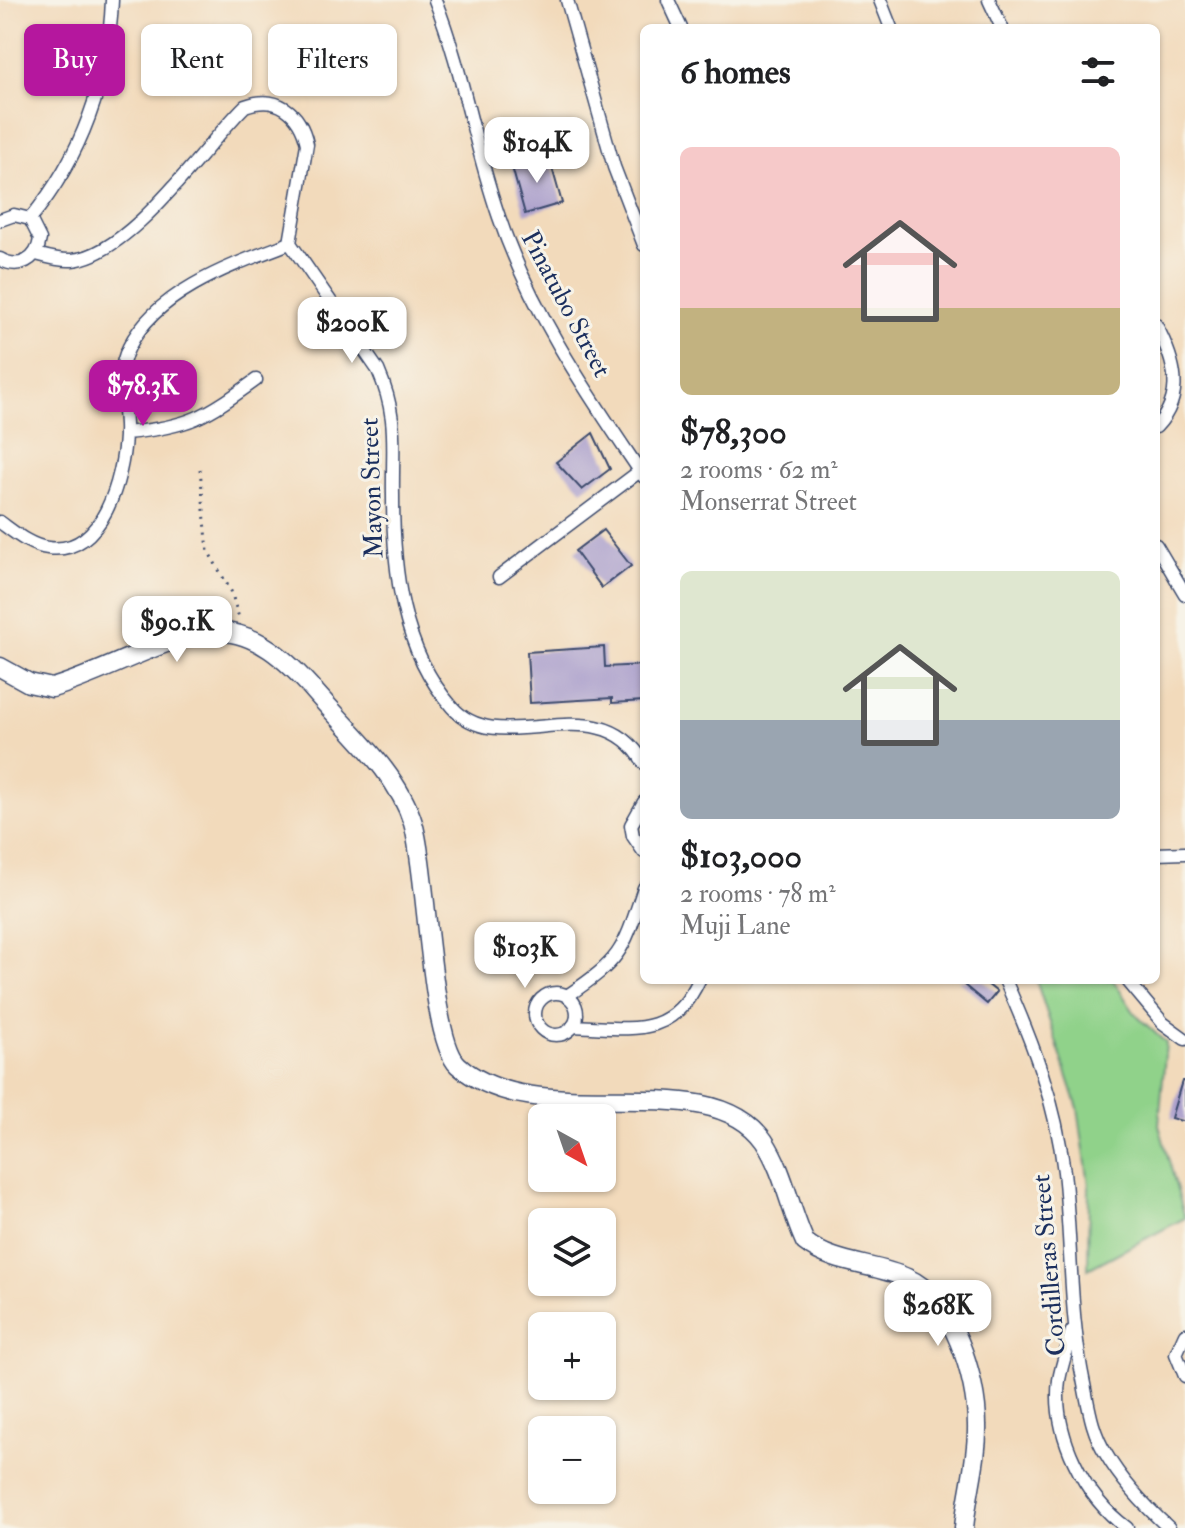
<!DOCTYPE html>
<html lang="en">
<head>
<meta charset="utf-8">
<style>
  :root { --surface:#fff; --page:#f2f2f2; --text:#202124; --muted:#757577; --accent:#b5179e }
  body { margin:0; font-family:"IM FELL Double Pica",serif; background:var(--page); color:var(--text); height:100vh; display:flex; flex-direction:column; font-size:30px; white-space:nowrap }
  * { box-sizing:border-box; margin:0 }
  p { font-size:26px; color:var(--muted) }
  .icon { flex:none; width:44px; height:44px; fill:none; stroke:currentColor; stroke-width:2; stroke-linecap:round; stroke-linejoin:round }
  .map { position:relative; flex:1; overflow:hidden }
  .sheet { position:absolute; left:640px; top:24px; width:520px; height:960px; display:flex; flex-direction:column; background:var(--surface); border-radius:12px; box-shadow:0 2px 6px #0004 }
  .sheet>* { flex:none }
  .guide { position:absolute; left:24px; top:24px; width:496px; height:72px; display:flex; gap:16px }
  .needle { width:52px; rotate:140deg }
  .buttons { position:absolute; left:528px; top:1104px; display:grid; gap:16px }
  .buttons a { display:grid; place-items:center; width:88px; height:88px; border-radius:12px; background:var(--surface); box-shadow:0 2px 6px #0004; font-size:40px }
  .price { position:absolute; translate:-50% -68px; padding:0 18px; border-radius:16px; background:#fff; color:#222; font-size:26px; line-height:52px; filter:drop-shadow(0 2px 4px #0008) }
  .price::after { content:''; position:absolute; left:50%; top:48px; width:24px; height:18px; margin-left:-12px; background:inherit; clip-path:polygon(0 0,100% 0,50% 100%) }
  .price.on { background:var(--accent); color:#fff }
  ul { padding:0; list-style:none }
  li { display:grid; align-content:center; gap:16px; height:424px; padding:0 40px }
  li span { display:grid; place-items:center; height:248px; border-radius:12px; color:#555 }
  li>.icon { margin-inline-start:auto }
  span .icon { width:144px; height:144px; fill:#fffc; stroke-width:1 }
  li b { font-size:34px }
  h2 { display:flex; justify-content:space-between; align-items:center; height:96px; padding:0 40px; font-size:34px }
  .pill { padding:0 28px; border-radius:12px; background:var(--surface); box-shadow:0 2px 6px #0004; font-size:28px; line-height:72px }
  .pill.on { background:var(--accent); color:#fff }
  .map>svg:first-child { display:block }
  .green { fill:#90d28a; stroke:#568074; stroke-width:2 }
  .building { fill:#aca0cc }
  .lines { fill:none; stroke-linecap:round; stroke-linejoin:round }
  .street-casing { stroke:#3b496c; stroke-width:15 }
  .secondary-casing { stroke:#3b496c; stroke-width:21 }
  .path { stroke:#3b496c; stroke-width:3; stroke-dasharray:2 6; stroke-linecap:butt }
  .street { stroke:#fff; stroke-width:12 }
  .secondary { stroke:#fff; stroke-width:18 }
  .labels { text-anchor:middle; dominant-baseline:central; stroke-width:6; stroke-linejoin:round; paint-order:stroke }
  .street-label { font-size:26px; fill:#1b2f5e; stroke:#f7f3e8 }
</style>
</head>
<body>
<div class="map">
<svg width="1185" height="1528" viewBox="0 0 1185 1528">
  <rect width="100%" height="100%" fill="#f7f3e8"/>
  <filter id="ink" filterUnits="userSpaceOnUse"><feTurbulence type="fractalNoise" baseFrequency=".0125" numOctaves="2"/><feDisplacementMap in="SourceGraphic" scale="16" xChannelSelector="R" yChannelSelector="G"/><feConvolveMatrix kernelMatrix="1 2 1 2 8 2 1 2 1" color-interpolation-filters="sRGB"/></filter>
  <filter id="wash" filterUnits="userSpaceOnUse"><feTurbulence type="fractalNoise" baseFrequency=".006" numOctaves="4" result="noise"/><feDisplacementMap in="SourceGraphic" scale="32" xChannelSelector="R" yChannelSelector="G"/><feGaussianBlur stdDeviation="1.8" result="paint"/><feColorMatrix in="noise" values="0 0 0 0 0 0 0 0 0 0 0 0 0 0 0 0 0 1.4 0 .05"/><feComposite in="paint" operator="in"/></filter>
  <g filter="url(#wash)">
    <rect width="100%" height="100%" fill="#f2dabb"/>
    <path class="green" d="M1036 980H1113L1136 1015 1166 1043 1159 1125 1185 1218 1088 1269 1089 1185 1078 1108Z"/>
    <g id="blocks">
      <g class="building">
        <path d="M549 157 562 203 525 214 512 167Z"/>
        <path d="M593 433 610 469 582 490 556 462Z"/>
        <path d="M603 530 631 566 602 588 575 551Z"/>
        <path d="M604 647 605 667 644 665V701L612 703V698L530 703 527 652Z"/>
        <path d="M958 980H982L997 992 987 1004Z"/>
        <path d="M1182 1081H1185V1122L1171 1118Z"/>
      </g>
    </g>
  </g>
  <g filter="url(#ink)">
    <use href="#blocks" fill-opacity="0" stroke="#3b496c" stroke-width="2"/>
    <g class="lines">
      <defs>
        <g id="street">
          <path d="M435 0C463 70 474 146 499 217 531 312 588 394 644 477"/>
          <path d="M567 0 614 167 644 245"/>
          <path d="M668 0 681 28"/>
          <path d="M880 0 891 28"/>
          <path d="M989 0 1002 28"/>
          <path d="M30 219C81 158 109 80 112 0"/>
          <path d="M0 220 14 215 30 219 40 239C37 260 19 270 0 259"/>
          <path d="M36 254C47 257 60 261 72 260 131 255 204 146 245 106 277 94 300 112 307 144L290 243 378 370C399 418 392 445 393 495 393 569 401 649 452 707 501 763 599 683 644 763"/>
          <path d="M1156 325C1176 363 1185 396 1156 427"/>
          <path d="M125 433C190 427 205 417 256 380"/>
          <path d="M0 522C14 532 30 546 48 548 103 556 123 477 125 436 127 404 113 378 129 347 157 290 235 264 290 243"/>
          <path d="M1156 545 1185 594"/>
          <path d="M499 577 644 468"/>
          <path d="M644 802 631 825 633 836 644 852"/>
          <path d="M1156 854 1185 853"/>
          <path d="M1005 980C1033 1043 1056 1103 1064 1172 1072 1244 1069 1313 1084 1384 1089 1409 1092 1432 1106 1454 1122 1482 1145 1506 1169 1528"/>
          <path d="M1127 980 1163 1023 1185 1039"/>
          <circle cx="556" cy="1014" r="21"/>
          <path d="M567 996C623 958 623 951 644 888"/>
          <path d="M573 1026C630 1028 671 1040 699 980"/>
          <path d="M1072 1331C1068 1347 1062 1363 1059 1380 1052 1433 1084 1497 1127 1528"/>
          <path d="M1185 1334 1176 1354 1185 1376"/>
        </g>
        <path id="secondary" d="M0 667 29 683 52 688C102 674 162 637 211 632 255 628 289 662 316 693 350 732 398 773 413 823 427 869 430 1039 458 1065 538 1137 707 1060 764 1141 784 1171 790 1210 805 1242 834 1265 874 1263 907 1278 953 1298 977 1379 977 1425 978 1459 967 1494 964 1528"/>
      </defs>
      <use href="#street" class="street-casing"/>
      <use href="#secondary" class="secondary-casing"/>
      <path class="path" d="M200 469 208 551 231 591 239 618"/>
      <use href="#street" class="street"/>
      <use href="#secondary" class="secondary"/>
    </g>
  </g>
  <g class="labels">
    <g class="street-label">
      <text transform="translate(566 304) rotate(62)">Pinatubo Street</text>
      <text transform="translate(372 488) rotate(-92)">Mayon Street</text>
      <text transform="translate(1049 1265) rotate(-95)">Cordilleras Street</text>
    </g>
  </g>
</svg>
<div class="buttons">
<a><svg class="needle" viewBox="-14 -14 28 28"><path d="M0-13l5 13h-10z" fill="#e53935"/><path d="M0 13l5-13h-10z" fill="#757577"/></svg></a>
<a><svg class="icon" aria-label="layers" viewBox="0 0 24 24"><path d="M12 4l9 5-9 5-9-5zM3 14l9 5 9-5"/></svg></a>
<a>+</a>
<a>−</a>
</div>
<b class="price" style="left:537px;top:185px">$104K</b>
<b class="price" style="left:352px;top:365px">$200K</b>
<b class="price on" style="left:143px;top:428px">$78.3K</b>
<b class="price" style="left:177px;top:664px">$90.1K</b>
<b class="price" style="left:525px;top:990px">$103K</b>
<b class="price" style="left:938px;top:1348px">$268K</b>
<div class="guide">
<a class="pill on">Buy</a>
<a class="pill">Rent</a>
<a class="pill">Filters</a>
</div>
<section class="sheet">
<h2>6 homes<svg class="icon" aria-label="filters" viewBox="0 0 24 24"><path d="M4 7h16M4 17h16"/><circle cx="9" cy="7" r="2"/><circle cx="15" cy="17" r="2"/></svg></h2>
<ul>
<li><span style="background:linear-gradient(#f6c9c9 65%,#c2b280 0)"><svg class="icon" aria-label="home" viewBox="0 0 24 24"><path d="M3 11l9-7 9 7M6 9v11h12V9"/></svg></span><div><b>$78,300</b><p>2 rooms · 62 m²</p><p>Monserrat Street</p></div></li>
<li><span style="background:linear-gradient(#dfe7d0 60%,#9aa5b1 0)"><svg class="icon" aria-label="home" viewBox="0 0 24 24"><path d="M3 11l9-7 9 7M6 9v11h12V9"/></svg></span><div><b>$103,000</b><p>2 rooms · 78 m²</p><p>Muji Lane</p></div></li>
</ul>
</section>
</div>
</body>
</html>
